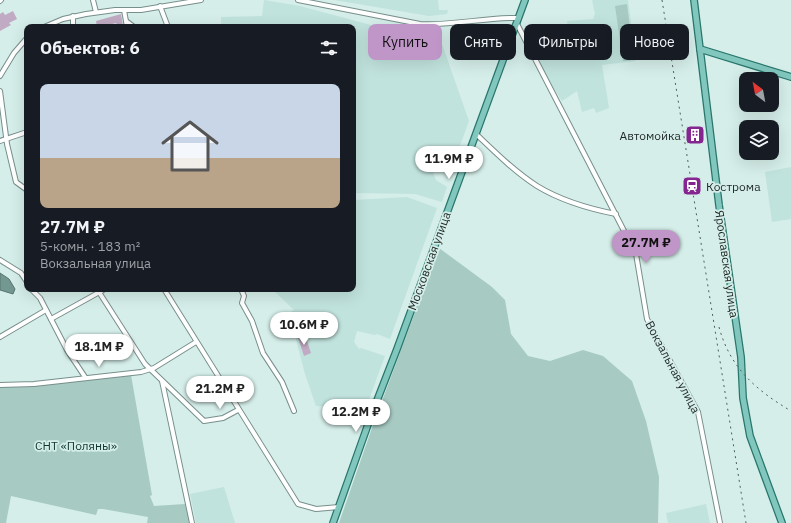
<!DOCTYPE html>
<html lang="ru">
<head>
<meta charset="utf-8">
<style>
  :root { --surface:#171b24; --page:#20242c; --text:#f1f3f6; --muted:#9ea1a6; --accent:#c096c8 }
  body { margin:0; font-family:"IBM Plex Sans",sans-serif; background:var(--page); color:var(--text); height:100vh; display:flex; flex-direction:column; font-size:15px; white-space:nowrap }
  * { box-sizing:border-box; margin:0 }
  p { font-size:13px; color:var(--muted) }
  .icon { flex:none; width:22px; height:22px; fill:none; stroke:currentColor; stroke-width:2; stroke-linecap:round; stroke-linejoin:round }
  .map { position:relative; flex:1; overflow:hidden }
  .sheet { position:absolute; left:24px; top:24px; width:332px; height:268px; display:flex; flex-direction:column; background:var(--surface); border-radius:8px; box-shadow:0 4px 16px #0002 }
  .sheet>* { flex:none }
  .guide { position:absolute; left:368px; top:24px; width:363px; height:36px; display:flex; gap:8px }
  .needle { width:26px; rotate:328deg }
  .tools { position:absolute; left:739px; top:72px; display:grid; gap:8px }
  .tools a { display:grid; place-items:center; width:40px; height:40px; border-radius:8px; background:var(--surface); box-shadow:0 4px 16px #0002; font-size:20px }
  .price { position:absolute; translate:-50% -34px; padding:0 9px; border-radius:14px; background:#fff; color:#222; font-size:13px; line-height:26px; filter:drop-shadow(0 1px 2px #0008) }
  .price::after { content:''; position:absolute; left:50%; top:24px; width:12px; height:9px; margin-left:-6px; background:inherit; clip-path:polygon(0 0,100% 0,50% 100%) }
  .price.active { background:var(--accent); color:#111 }
  ul { padding:0; list-style:none }
  li { display:grid; align-content:center; gap:8px; height:212px; padding:0 16px }
  li span { display:grid; place-items:center; height:124px; border-radius:8px; color:#555 }
  li>.icon { margin-inline-start:auto }
  span .icon { width:72px; height:72px; fill:#fffc; stroke-width:1 }
  li b { font-size:17px }
  h2 { display:flex; justify-content:space-between; align-items:center; height:48px; padding:0 16px; font-size:17px }
  .chip { padding:0 14px; border-radius:8px; background:var(--surface); box-shadow:0 4px 16px #0002; font-size:14px; line-height:36px }
  .chip.active { background:var(--accent); color:#111 }
  .map>svg:first-child { display:block }
  .built { fill:#c1e3dd }
  .green { fill:#a7cac3 }
  .water { fill:#729891; stroke:#597671 }
  .building { fill:#c1aac3 }
  .lines { fill:none; stroke-linecap:round; stroke-linejoin:round }
  .minor-casing { stroke:#788f8b; stroke-width:6 }
  .major-casing { stroke:#28766c; stroke-width:8 }
  .minor { stroke:#fff; stroke-width:4 }
  .major { stroke:#81c7be; stroke-width:5.5 }
  .rail { stroke:#505e5b; stroke-width:1; stroke-dasharray:2 4; stroke-linecap:butt }
  .labels { text-anchor:middle; dominant-baseline:central; stroke-width:3.5; stroke-linejoin:round; paint-order:stroke }
  .poi-label { font-size:12px; fill:#1e2725; stroke:#d5eee9; text-anchor:end }
  .street-label { font-size:12px; fill:#1e2725; stroke:#d5eee9 }
  .park-label { font-size:12px; fill:#103630; stroke:#d5eee9 }
</style>
</head>
<body>
<div class="map">
<svg width="791" height="523" viewBox="0 0 791 523">
  <rect width="100%" height="100%" fill="#d5eee9"/>
  <g class="built">
    <path d="M264 0 300 6 442 44 469 121 454 162 439 156 433 172 436 180 447 187 442 202 415 194 353 193V27H221V17L262 16Z"/>
    <path d="M334 0H438L439 10H448L447 14 429 16Z"/>
    <path d="M592 0H628L636 61 602 65 609 108 596 113 594 108 582 112 577 91 562 101 552 86 526 38 568 33 567 21 593 19 595 14Z"/>
    <path d="M791 167V219L772 222 765 172Z"/>
    <path d="M407 197 437 208 390 339 377 334 375 335 357 331 354 342 359 349 361 348 385 356 367 405 354 408 316 406 305 374 289 313 294 310 272 289H353V200Z"/>
    <path d="M224 487 235 523H196L190 494Z"/>
    <path d="M706 504 710 523H668L666 513Z"/>
  </g>
  <g class="green">
    <path d="M627 4 634 60 623 61 615 6Z"/>
    <path d="M582 30 587 47 574 50 570 33Z"/>
    <path d="M439 248 492 287 505 300 511 334 528 356 550 361 583 350 603 356 632 381 646 421 659 477 658 523H339L372 428Z"/>
    <path d="M131 375 152 495 150 496 154 506 185 504 190 523H147L148 517 103 509H98L96 515 11 496 6 523H0V387Z"/>
  </g>
  <path class="water" d="M0 273 9 279 15 289 13 294 0 290Z"/>
  <g class="building">
    <path d="M13 11 17 19 9 23 11 25 0 31V14L3 12 5 15Z"/>
    <path d="M121 14 123 26 118 27 116 23 108 25V27H97L96 21Z"/>
    <path d="M305 335 311 353 304 356 298 338Z"/>
  </g>
  <g class="lines">
    <defs>
      <g id="minor">
        <path d="M93 0 96 12"/>
        <path d="M298 0 420 24C453 26 486 17 519 18"/>
        <path d="M0 1 1 0"/>
        <path d="M160 6 168 27"/>
        <path d="M124 10 127 27"/>
        <path d="M126 21 134 27"/>
        <path d="M517 24 636 254 647 319 698 412 720 523"/>
        <path d="M44 27 63 19 86 14 115 10H141L201 0"/>
        <path d="M73 27V16"/>
        <path d="M0 76 14 53 27 38"/>
        <path d="M0 91 7 144 16 182 27 190"/>
        <path d="M476 134C495 152 515 172 537 186 560 200 590 209 616 214"/>
        <path d="M0 141 27 132"/>
        <path d="M0 260 21 273 27 282"/>
        <path d="M31 289 40 298 67 350 85 377"/>
        <path d="M97 289 145 364 204 421 223 418 238 410"/>
        <path d="M164 289 298 504 316 509 339 507"/>
        <path d="M241 289 244 296 242 303 252 321 263 353 282 382 294 411"/>
        <path d="M51 319 105 289"/>
        <path d="M0 337 46 310"/>
        <path d="M162 381 192 523"/>
        <path d="M0 385 34 384 141 372 154 368 196 342"/>
      </g>
      <g id="major">
        <path d="M694 0 719 205 741 357 743 398 750 436 782 523"/>
        <path d="M700 49 791 77"/>
        <path d="M333 523 371 416 397 349 525 0"/>
      </g>
    </defs>
    <use href="#minor" class="minor-casing"/>
    <use href="#major" class="major-casing"/>
    <use href="#minor" class="minor"/>
    <use href="#major" class="major"/>
    <g class="rail">
      <path d="M662 0 746 523"/>
      <path d="M719 327C730 368 756 390 791 411"/>
    </g>
  </g>
  <defs>
    <symbol id="building-square" viewBox="-11 -11 22 22"><rect x="-9" y="-9" width="18" height="18" rx="4" fill="#842590" stroke="#d5eee9"/><path d="M-4-6H4V6H1V3H-1V6H-4ZM-2.5-4.3h1.7v1.8h-1.7ZM.8-4.3h1.7v1.8H.8ZM-2.5-1h1.7V.8h-1.7ZM.8-1h1.7V.8H.8Z" fill="#fff"/></symbol>
    <symbol id="station-square" viewBox="-11 -11 22 22"><rect x="-9" y="-9" width="18" height="18" rx="4" fill="#842590" stroke="#d5eee9"/><path d="M-3-6H3Q5-6 5-4V2Q5 4 3 4L4.5 6H3L1.5 4h-3L-3 6H-4.5L-3 4Q-5 4-5 2V-4Q-5-6-3-6ZM-3.5-4v3h7v-3ZM-3.5 1v1.5H-2V1ZM2 1v1.5H3.5V1Z" fill="#fff"/></symbol>
  </defs>
  <g fill-rule="evenodd">
    <use href="#building-square" x="684" y="124" width="22" height="22"/>
    <use href="#station-square" x="681" y="175" width="22" height="22"/>
  </g>
  <g class="labels">
    <g class="poi-label">
      <text x="681" y="135">Автомойка</text>
      <text x="706" y="186" text-anchor="start">Кострома</text>
    </g>
    <g class="street-label">
      <text transform="translate(429 261) rotate(-70)">Московская улица</text>
      <text transform="translate(727 264) rotate(82)">Ярославская улица</text>
      <text transform="translate(673 367) rotate(62)">Вокзальная улица</text>
    </g>
    <g class="park-label">
      <text x="76" y="445">СНТ «Поляны»</text>
    </g>
  </g>
</svg>
<div class="tools">
<a><svg class="needle" viewBox="-14 -14 28 28"><path d="M0-13l5 13h-10z" fill="#e53935"/><path d="M0 13l5-13h-10z" fill="#9ea1a6"/></svg></a>
<a><svg class="icon" aria-label="layers" viewBox="0 0 24 24"><path d="M12 4l9 5-9 5-9-5zM3 14l9 5 9-5"/></svg></a>
</div>
<b class="price" style="left:449px;top:180px">11.9M ₽</b>
<b class="price active" style="left:646px;top:264px">27.7M ₽</b>
<b class="price" style="left:304px;top:346px">10.6M ₽</b>
<b class="price" style="left:99px;top:368px">18.1M ₽</b>
<b class="price" style="left:220px;top:410px">21.2M ₽</b>
<b class="price" style="left:356px;top:433px">12.2M ₽</b>
<div class="guide">
<a class="chip active">Купить</a>
<a class="chip">Снять</a>
<a class="chip">Фильтры</a>
<a class="chip">Новое</a>
</div>
<section class="sheet">
<h2>Объектов: 6<svg class="icon" aria-label="filters" viewBox="0 0 24 24"><path d="M4 7h16M4 17h16"/><circle cx="9" cy="7" r="2"/><circle cx="15" cy="17" r="2"/></svg></h2>
<ul>
<li><span style="background:linear-gradient(#c9d6e8 60%,#b9a48a 0)"><svg class="icon" aria-label="home" viewBox="0 0 24 24"><path d="M3 11l9-7 9 7M6 9v11h12V9"/></svg></span><div><b>27.7M ₽</b><p>5-комн. · 183 m²</p><p>Вокзальная улица</p></div></li>
</ul>
</section>
</div>
</body>
</html>
